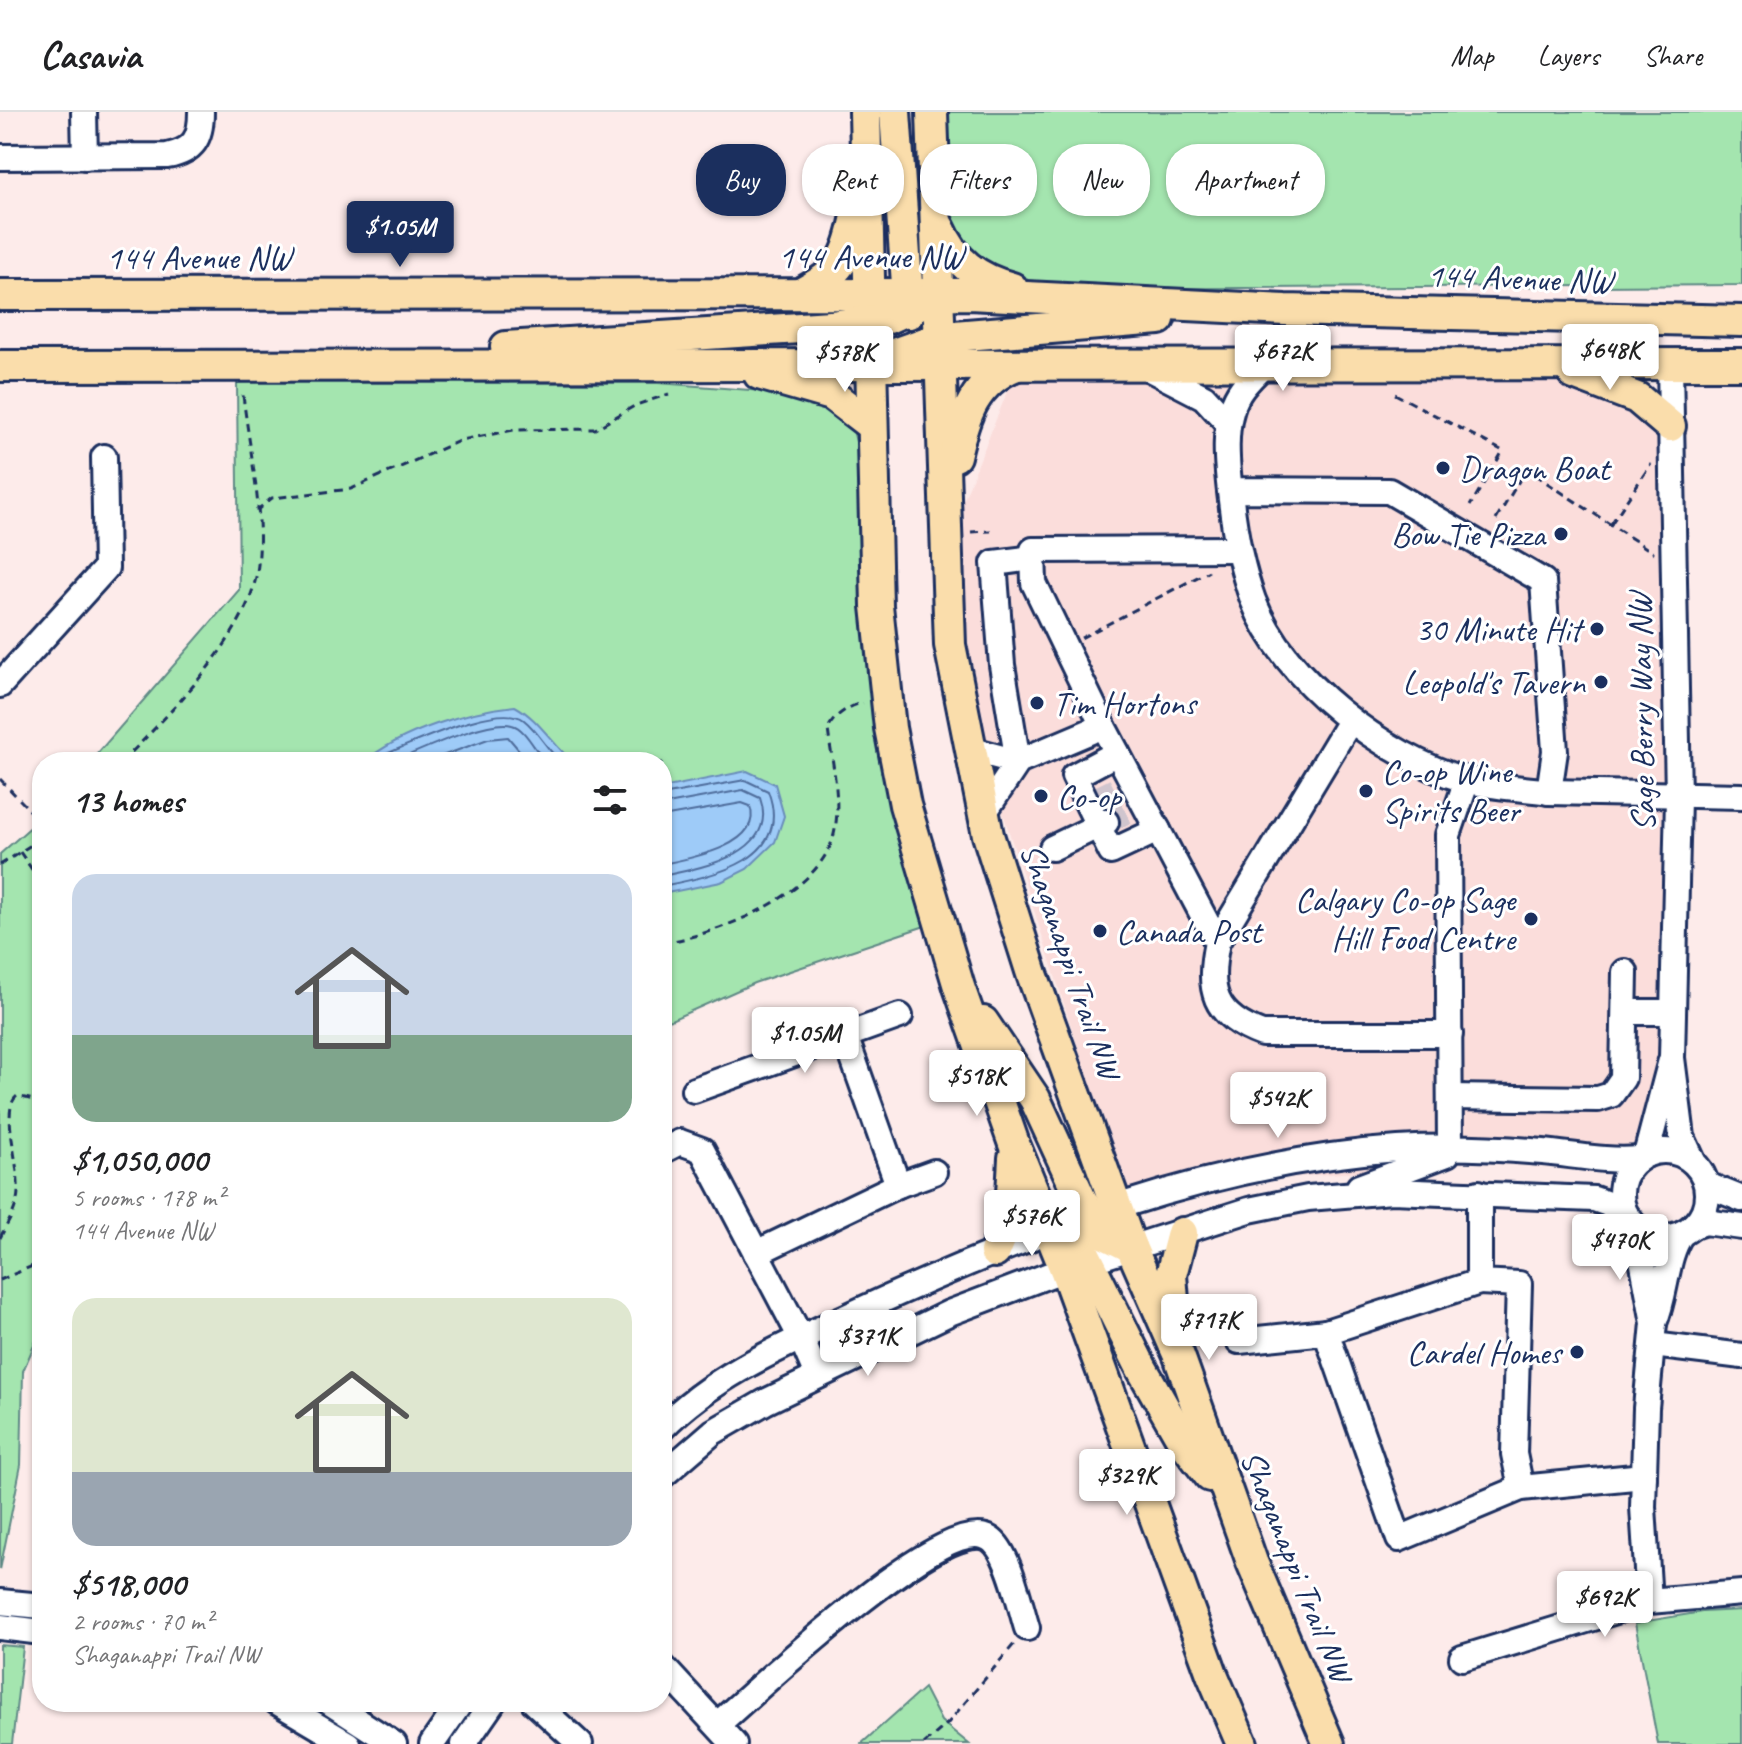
<!DOCTYPE html>
<html lang="en">
<head>
<meta charset="utf-8">
<style>
  :root { --surface:#fff; --page:#f6f6f6; --text:#202124; --muted:#757577; --line:#e0e0e0; --accent:#1b2f5e }
  body { margin:0; font-family:Caveat,sans-serif; background:var(--page); color:var(--text); height:100vh; display:flex; flex-direction:column; font-size:30px; white-space:nowrap }
  * { box-sizing:border-box; margin:0 }
  p { font-size:26px; color:var(--muted) }
  .icon { flex:none; width:44px; height:44px; fill:none; stroke:currentColor; stroke-width:2; stroke-linecap:round; stroke-linejoin:round }
  .map { position:relative; flex:1; overflow:hidden }
  .drawer { position:absolute; left:32px; top:640px; width:640px; height:960px; display:flex; flex-direction:column; background:var(--surface); border-radius:32px; box-shadow:0 2px 6px #0004 }
  .drawer>* { flex:none }
  .hud { position:absolute; left:696px; top:32px; width:760px; height:72px; display:flex; gap:16px }
  .price { position:absolute; translate:-50% -68px; padding:0 18px; border-radius:8px; background:#fff; color:#222; font-size:26px; line-height:52px; filter:drop-shadow(0 2px 4px #0008) }
  .price::after { content:''; position:absolute; left:50%; top:48px; width:24px; height:18px; margin-left:-12px; background:inherit; clip-path:polygon(0 0,100% 0,50% 100%) }
  .price.active { background:var(--accent); color:#fff }
  ul { padding:0; list-style:none }
  li { display:grid; align-content:center; gap:16px; height:424px; padding:0 40px }
  li span { display:grid; place-items:center; height:248px; border-radius:24px; color:#555 }
  li>.icon { margin-inline-start:auto }
  span .icon { width:144px; height:144px; fill:#fffc; stroke-width:1 }
  li b { font-size:34px }
  h2 { display:flex; justify-content:space-between; align-items:center; height:96px; padding:0 40px; font-size:34px }
  .pill { padding:0 28px; border-radius:32px; background:var(--surface); box-shadow:0 2px 6px #0004; font-size:28px; line-height:72px }
  .pill.active { background:var(--accent); color:#fff }
  header { display:flex; align-items:center; gap:48px; box-sizing:border-box; height:112px; padding:0 40px; background:var(--surface); border-bottom:2px solid var(--line) }
  header strong { font-size:38px }
  nav { display:flex; gap:44px; margin-inline-start:auto; font-size:28px }
  .map>svg:first-child { display:block }
  .built { fill:#fbdddb }
  .green { fill:#a4e5af; stroke:#608a86; stroke-width:2 }
  .water { fill:#9ecbf8; stroke:#6a8dba; stroke-width:2 }
  .lines { fill:none; stroke-linecap:round; stroke-linejoin:round }
  .shore { stroke:#4f6d9c; stroke-width:2 }
  .minor-tunnel { stroke:#d0c5ce; stroke-width:24; stroke-dasharray:24 12; stroke-linecap:butt }
  .minor-casing { stroke:#1b2f5e; stroke-width:30 }
  .major-casing { stroke:#1b2f5e; stroke-width:36 }
  .path { stroke:#1b2f5e; stroke-width:3; stroke-dasharray:8 6; stroke-linecap:butt }
  .minor { stroke:#fff; stroke-width:24 }
  .major { stroke:#faddab; stroke-width:30 }
  .poi-dot { fill:#1b2f5e; stroke:#fff; stroke-width:3 }
  .labels { text-anchor:middle; dominant-baseline:central; stroke-width:6; stroke-linejoin:round; paint-order:stroke }
  .street-label { font-size:34px; fill:#1b2f5e; stroke:#fff }
  .poi-label { font-size:34px; fill:#1b2f5e; stroke:#fff; text-anchor:start }
</style>
</head>
<body>
<header>
<strong>Casavia</strong>
<nav><a>Map</a><a>Layers</a><a>Share</a></nav>
</header>
<div class="map">
<svg width="1742" height="1632" viewBox="0 0 1742 1632">
  <rect width="100%" height="100%" fill="#fdebea"/>
  <filter id="ink" filterUnits="userSpaceOnUse"><feTurbulence type="fractalNoise" baseFrequency=".0125" numOctaves="2"/><feDisplacementMap in="SourceGraphic" scale="16" xChannelSelector="R" yChannelSelector="G"/><feConvolveMatrix kernelMatrix="1 2 1 2 8 2 1 2 1" color-interpolation-filters="sRGB"/></filter>
  <g filter="url(#ink)">
    <path class="built" d="M1142 253 1549 254 1670 314 1672 946 1637 1035 1124 1080 973 607 957 404 1012 268Z"/>
    <g class="green">
      <path d="M928 0H1742V173L932 178Z"/>
      <path d="M237 270 658 271 790 281 821 289 852 314 861 350 863 496 872 589 897 717 925 814 754 871 662 912V650H90L239 478Z"/>
      <path d="M42 705V1215L23 1259 21 1353 0 1458V742Z"/>
      <path d="M1742 1498V1632H1658L1635 1511 1702 1500Z"/>
      <path d="M0 1533 23 1535 12 1632H0Z"/>
      <path d="M924 1576 941 1609 969 1632H861Z"/>
    </g>
    <g class="water">
      <path d="M515 594C539 607 552 632 573 650H364C401 619 468 599 515 594Z"/>
      <path d="M747 659 775 672 784 704 775 730 747 757 721 770 662 782V676Z"/>
    </g>
    <g class="lines">
      <g class="shore">
        <path d="M377 650 388 641C415 631 500 589 524 608 538 619 547 638 561 650"/>
        <path d="M392 650C418 640 487 606 512 613 526 616 536 641 546 650"/>
        <path d="M426 650 488 627 508 625 529 650"/>
        <path d="M662 683 745 668 768 679C794 749 712 764 662 774"/>
        <path d="M662 693 743 678 760 686C780 742 700 756 662 764"/>
        <path d="M662 705 742 691 750 694C764 734 687 747 662 752"/>
      </g>
      <g class="minor-tunnel">
        <path d="M1095 688 1115 678"/>
        <path d="M1106 710 1126 700"/>
      </g>
      <defs>
        <g id="minor">
          <path d="M84 0 85 45"/>
          <path d="M0 45 167 44C194 39 201 26 201 0"/>
          <path d="M1670 252 1678 685 1672 946 1682 1025 1693 1049"/>
          <path d="M1144 254 1204 285 1228 311"/>
          <path d="M1230 378 1389 379 1543 469 1555 639 1549 680C1521 676 1491 675 1465 668 1383 644 1284 569 1253 488 1241 455 1235 423 1231 388 1227 356 1221 310 1239 281 1245 271 1255 262 1263 254"/>
          <path d="M0 573 106 456 104 345"/>
          <path d="M1350 609 1217 830C1207 878 1213 904 1262 922H1450"/>
          <path d="M969 637 1018 650"/>
          <path d="M1117 641 1074 664 1111 740 1158 718"/>
          <path d="M1018 650 1002 553 994 451 1033 446"/>
          <path d="M1549 680 1742 684"/>
          <path d="M984 701 1018 650 1103 614"/>
          <path d="M1052 736 1106 710"/>
          <path d="M1217 830 1103 614 1034 471 1033 438 1237 437"/>
          <path d="M1625 900H1673"/>
          <path d="M845 924 898 1073"/>
          <path d="M694 978 900 904"/>
          <path d="M1450 985 1598 987 1611 983 1623 966 1625 860"/>
          <path d="M1450 1037 1448 723 1467 668"/>
          <path d="M662 1039 680 1030 702 1038 801 1226 817 1263"/>
          <circle cx="1664" cy="1082" r="43"/>
          <path d="M1646 1043 1671 948"/>
          <path d="M1707 1073 1742 1087"/>
          <path d="M1359 1075 1447 1042"/>
          <path d="M1479 1081V1170L1519 1172 1514 1342 1521 1376"/>
          <path d="M1693 1114 1705 1110 1742 1115"/>
          <path d="M1636 1115 1654 1211 1646 1296 1643 1395 1649 1489"/>
          <path d="M756 1141 898 1073 934 1060"/>
          <path d="M1479 1170 1326 1220 1399 1427 1521 1376 1644 1364"/>
          <path d="M1654 1211C1667 1181 1665 1145 1682 1121"/>
          <path d="M1239 1229 1326 1220"/>
          <path d="M1653 1233 1742 1244"/>
          <path d="M662 1316C717 1260 793 1230 863 1197 1034 1119 1209 1050 1398 1037 1445 1034 1496 1036 1543 1040 1575 1043 1607 1050 1639 1047"/>
          <path d="M662 1364 713 1320 765 1290 949 1201 1065 1157 1249 1098 1308 1086 1392 1079 1594 1087 1608 1092 1630 1107"/>
          <path d="M0 1490 42 1494"/>
          <path d="M0 1515 42 1520"/>
          <path d="M1462 1546 1649 1489 1742 1481"/>
          <path d="M662 1554 734 1632"/>
          <path d="M277 1590 348 1632"/>
          <path d="M329 1590 394 1632"/>
          <path d="M534 1590 580 1632"/>
          <path d="M718 1612C755 1580 946 1398 990 1427 1009 1439 1020 1494 1027 1516"/>
          <path d="M432 1632 461 1590"/>
          <path d="M464 1632 493 1590"/>
        </g>
        <g id="major">
          <path d="M865 0 877 494 890 616 905 693 959 875 1014 1032 1065 1157 1212 1562 1242 1632"/>
          <path d="M895 0 909 201"/>
          <path d="M932 0 950 533 988 723 1032 862 1131 1135 1179 1244 1252 1450 1329 1632"/>
          <path d="M939 115C954 149 976 167 1012 176"/>
          <path d="M800 182C842 160 849 146 858 99"/>
          <path d="M0 183 969 182 1285 198 1742 209"/>
          <path d="M506 235 831 214 888 206 932 186"/>
          <path d="M880 247 942 225 1159 207"/>
          <path d="M0 254 1742 252"/>
          <path d="M759 262 832 283 871 313"/>
          <path d="M1574 262 1637 286 1670 314"/>
          <path d="M955 344C964 304 974 270 1016 253"/>
          <path d="M983 910 1035 987 1080 1085 1099 1119 1131 1135"/>
          <path d="M1050 1116 1066 1121 1080 1132 1142 1257 1183 1329 1210 1364"/>
          <path d="M995 1140 1011 1100 1014 1046"/>
          <path d="M1175 1214 1171 1163 1182 1121"/>
        </g>
      </defs>
      <use href="#minor" class="minor-casing"/>
      <use href="#major" class="major-casing"/>
      <g class="path">
        <path d="M1395 282 1503 339 1470 394"/>
        <path d="M256 399 272 386 351 377 461 328 514 318 595 317 636 293 669 282"/>
        <path d="M1496 408 1526 357 1654 441"/>
        <path d="M1611 412 1651 352"/>
        <path d="M971 420 991 419"/>
        <path d="M1081 526 1209 459"/>
        <path d="M122 650C167 604 243 529 256 465 267 412 249 337 243 283"/>
        <path d="M0 667 42 711"/>
        <path d="M20 740 42 772"/>
        <path d="M0 753 42 726"/>
        <path d="M662 831C715 823 809 787 831 732 844 698 832 652 828 617 833 604 850 593 863 591"/>
        <path d="M0 1126C8 1110 17 1098 18 1080 20 1051 0 997 17 984L42 990"/>
        <path d="M0 1168 42 1150"/>
        <path d="M924 1632 948 1611 1015 1531"/>
      </g>
      <use href="#minor" class="minor"/>
      <use href="#major" class="major"/>
    </g>
  </g>
  <g class="poi-dot">
    <circle cx="1443" cy="356" r="8"/>
    <circle cx="1561" cy="422" r="8"/>
    <circle cx="1597" cy="517" r="8"/>
    <circle cx="1601" cy="570" r="8"/>
    <circle cx="1037" cy="591" r="8"/>
    <circle cx="1366" cy="679" r="8"/>
    <circle cx="1041" cy="684" r="8"/>
    <circle cx="1531" cy="807" r="8"/>
    <circle cx="1100" cy="819" r="8"/>
    <circle cx="1577" cy="1240" r="8"/>
  </g>
  <g class="labels">
    <g class="street-label">
      <text x="871" y="144">144 Avenue NW</text>
      <text x="199" y="145">144 Avenue NW</text>
      <text transform="translate(1520 166) rotate(2)">144 Avenue NW</text>
      <text transform="translate(1641 600) rotate(-91)">Sage Berry Way NW</text>
      <text transform="translate(1071 849) rotate(71)">Shaganappi Trail NW</text>
      <text transform="translate(1297 1454) rotate(68)">Shaganappi Trail NW</text>
    </g>
    <g class="poi-label">
      <text x="1459" y="356">Dragon Boat</text>
      <text x="1545" y="422" text-anchor="end">Bow Tie Pizza</text>
      <text x="1581" y="517" text-anchor="end">30 Minute Hit</text>
      <text x="1585" y="570" text-anchor="end">Leopold's Tavern</text>
      <text x="1053" y="591">Tim Hortons</text>
      <text x="1382" y="659">Co-op Wine<tspan x="1382" dy="39">Spirits Beer</tspan></text>
      <text x="1057" y="684">Co-op</text>
      <text x="1515" y="787" text-anchor="end">Calgary Co-op Sage<tspan x="1515" dy="39">Hill Food Centre</tspan></text>
      <text x="1116" y="819">Canada Post</text>
      <text x="1561" y="1240" text-anchor="end">Cardel Homes</text>
    </g>
  </g>
</svg>
<b class="price active" style="left:400px;top:157px">$1.05M</b>
<b class="price" style="left:1610px;top:280px">$648K</b>
<b class="price" style="left:1283px;top:281px">$672K</b>
<b class="price" style="left:845px;top:282px">$578K</b>
<b class="price" style="left:805px;top:963px">$1.05M</b>
<b class="price" style="left:977px;top:1006px">$518K</b>
<b class="price" style="left:1278px;top:1028px">$542K</b>
<b class="price" style="left:1032px;top:1146px">$576K</b>
<b class="price" style="left:1620px;top:1170px">$470K</b>
<b class="price" style="left:1209px;top:1250px">$717K</b>
<b class="price" style="left:868px;top:1266px">$371K</b>
<b class="price" style="left:1127px;top:1405px">$329K</b>
<b class="price" style="left:1605px;top:1527px">$692K</b>
<div class="hud">
<a class="pill active">Buy</a>
<a class="pill">Rent</a>
<a class="pill">Filters</a>
<a class="pill">New</a>
<a class="pill">Apartment</a>
</div>
<section class="drawer">
<h2>13 homes<svg class="icon" aria-label="filters" viewBox="0 0 24 24"><path d="M4 7h16M4 17h16"/><circle cx="9" cy="7" r="2"/><circle cx="15" cy="17" r="2"/></svg></h2>
<ul>
<li><span style="background:linear-gradient(#c9d6e8 65%,#7fa58c 0)"><svg class="icon" aria-label="home" viewBox="0 0 24 24"><path d="M3 11l9-7 9 7M6 9v11h12V9"/></svg></span><div><b>$1,050,000</b><p>5 rooms · 178 m²</p><p>144 Avenue NW</p></div></li>
<li><span style="background:linear-gradient(#dfe7d0 70%,#9aa5b1 0)"><svg class="icon" aria-label="home" viewBox="0 0 24 24"><path d="M3 11l9-7 9 7M6 9v11h12V9"/></svg></span><div><b>$518,000</b><p>2 rooms · 70 m²</p><p>Shaganappi Trail NW</p></div></li>
</ul>
</section>
</div>
</body>
</html>
